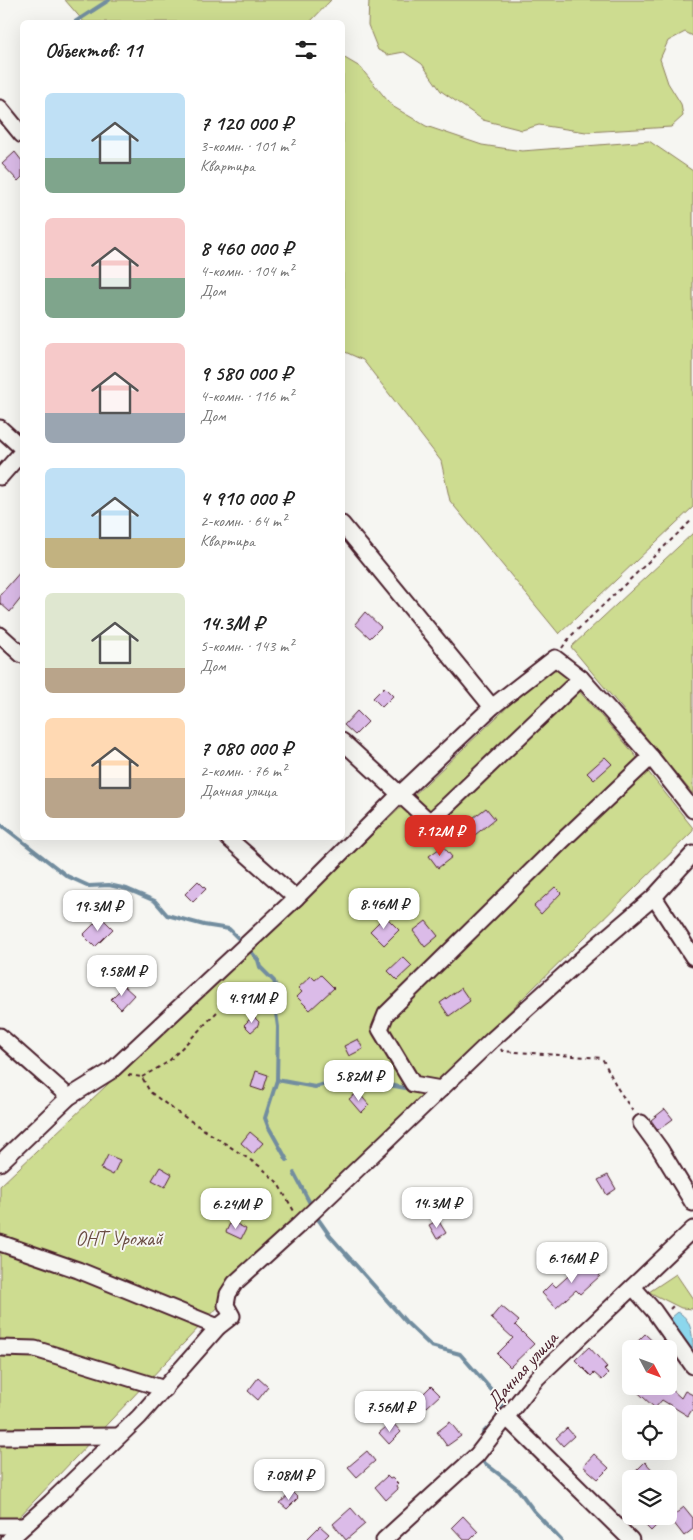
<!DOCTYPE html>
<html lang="ru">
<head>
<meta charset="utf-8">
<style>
  :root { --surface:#fff; --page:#f6f6f6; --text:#222; --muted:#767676; --accent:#d93025 }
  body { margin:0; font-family:Caveat,sans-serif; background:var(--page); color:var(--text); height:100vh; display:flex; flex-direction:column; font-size:19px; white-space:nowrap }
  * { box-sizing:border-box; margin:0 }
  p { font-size:16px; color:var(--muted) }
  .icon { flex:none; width:28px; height:28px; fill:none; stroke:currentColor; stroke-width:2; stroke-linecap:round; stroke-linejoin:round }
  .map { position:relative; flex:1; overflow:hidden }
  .sheet { position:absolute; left:20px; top:20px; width:325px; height:820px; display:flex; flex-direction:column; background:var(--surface); border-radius:8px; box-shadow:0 5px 20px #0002 }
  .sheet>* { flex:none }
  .needle { width:32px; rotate:131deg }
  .controls { position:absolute; left:622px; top:1340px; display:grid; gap:10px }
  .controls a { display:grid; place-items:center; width:55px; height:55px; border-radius:8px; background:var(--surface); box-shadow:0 5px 20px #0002; font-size:25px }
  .price { position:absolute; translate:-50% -42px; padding:0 11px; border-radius:10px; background:#fff; color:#222; font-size:16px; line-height:32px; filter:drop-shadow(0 1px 2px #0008) }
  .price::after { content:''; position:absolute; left:50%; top:30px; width:15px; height:11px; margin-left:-8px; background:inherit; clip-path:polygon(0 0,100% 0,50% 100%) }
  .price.current { background:var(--accent); color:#fff }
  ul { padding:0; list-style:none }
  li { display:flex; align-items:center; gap:15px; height:125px; padding:0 25px }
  li span { display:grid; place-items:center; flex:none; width:140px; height:100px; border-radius:8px; color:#555 }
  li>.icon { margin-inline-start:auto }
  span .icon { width:60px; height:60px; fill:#fffc; stroke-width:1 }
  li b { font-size:21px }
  h2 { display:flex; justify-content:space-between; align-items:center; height:60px; padding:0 25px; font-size:21px }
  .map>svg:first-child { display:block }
  .green { fill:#cddc90; stroke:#8c7e5e }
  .water { fill:#8cd7ed; stroke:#728d9f }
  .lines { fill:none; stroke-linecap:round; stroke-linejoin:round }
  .stream { stroke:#728d9f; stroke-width:4 }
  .building { fill:#dbbbe8; stroke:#4a1f2b }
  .minor-casing { stroke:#4a1f2b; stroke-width:19 }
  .path { stroke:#4a1f2b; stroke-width:2; stroke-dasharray:4 4; stroke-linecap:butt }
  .minor { stroke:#f6f6f2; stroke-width:15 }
  .labels { text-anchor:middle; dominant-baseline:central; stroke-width:4; stroke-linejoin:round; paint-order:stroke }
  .park-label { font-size:20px; fill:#6b4e44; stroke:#f6f6f2 }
  .street-label { font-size:20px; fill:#4a1f2b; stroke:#f6f6f2 }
</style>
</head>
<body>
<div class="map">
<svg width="693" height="1540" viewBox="0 0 693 1540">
  <rect width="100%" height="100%" fill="#f6f6f2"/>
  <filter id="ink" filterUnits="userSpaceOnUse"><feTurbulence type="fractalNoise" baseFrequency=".02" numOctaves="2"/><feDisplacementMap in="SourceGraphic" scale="10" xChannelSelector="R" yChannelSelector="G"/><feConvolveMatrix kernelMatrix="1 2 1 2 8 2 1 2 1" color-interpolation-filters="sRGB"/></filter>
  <g filter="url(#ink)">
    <g class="green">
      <path d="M65 0H331L310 22H84Z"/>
      <path d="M369 0H693V36L685 32 668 41 660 59 668 83 681 104 683 116 671 127 586 132 539 125 522 130 483 120 441 91 422 64 404 52 388 55 378 50 368 25Z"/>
      <path d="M343 57 360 67 392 106 426 126 482 145 522 151 649 141 693 171V507L559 634 450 501 441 461 363 360 343 351Z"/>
      <path d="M693 533V794L571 647Z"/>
      <path d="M554 663 626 744 693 828V831L351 1167 0 1537V1186Z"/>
      <path d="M676 1274 693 1299V1309L681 1308 649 1292Z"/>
    </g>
    <path class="water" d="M678 1312C693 1320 693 1339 693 1355L672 1322 671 1318Z"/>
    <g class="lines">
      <g class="stream">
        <path d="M75 22 109 0"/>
        <path d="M0 824 67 876 89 886 109 885 127 889 155 901 167 915 204 925 229 929 243 943"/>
        <path d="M248 948 258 960 260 967 274 981 277 992 276 1013 278 1027 277 1080 265 1118 268 1126 287 1160"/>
        <path d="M277 1080 315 1087 342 1079 351 1078 411 1089"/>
        <path d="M294 1173 312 1207"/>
        <path d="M316 1216 330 1236 407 1323 431 1346 460 1354 502 1402 496 1420 483 1433"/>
        <path d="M478 1458 517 1488 534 1511 561 1540"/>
      </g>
    </g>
    <g class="building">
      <path d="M15 152 22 161V177L18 181 2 164Z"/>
      <path d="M22 570V597L10 612 0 603V595Z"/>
      <path d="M365 612 381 627 370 638 355 624Z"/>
      <path d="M384 687 393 696 382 707 373 698Z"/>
      <path d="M357 711 368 722 355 735 344 725Z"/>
      <path d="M605 757 612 764 594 780 587 773Z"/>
      <path d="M486 808 495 819 466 842 457 830Z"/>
      <path d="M443 846 452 857 438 868 429 856Z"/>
      <path d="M198 881 206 889 193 902 185 894Z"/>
      <path d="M555 887 561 893 541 914 534 906Z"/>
      <path d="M385 916 399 930 384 945 370 931Z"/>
      <path d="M101 917 113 929 95 947 83 935Z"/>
      <path d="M426 921 438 936 425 947 413 931Z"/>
      <path d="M403 957 412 966 397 980 388 971Z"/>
      <path d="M321 975 334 988 310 1010 297 997 302 992 298 988 311 976 315 980Z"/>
      <path d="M124 986 134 995 121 1009 111 999Z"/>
      <path d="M461 988 470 1001 449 1016 440 1003Z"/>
      <path d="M253 1016 259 1022 257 1027 251 1032 244 1025Z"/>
      <path d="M358 1039 363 1049 349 1056 344 1046Z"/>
      <path d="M256 1071 268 1075 263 1091 251 1087Z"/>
      <path d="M358 1092 369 1105 361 1113 349 1099Z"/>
      <path d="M665 1109 673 1119 658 1130 651 1120Z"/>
      <path d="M250 1132 263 1143 253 1154 241 1143Z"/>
      <path d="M108 1155 120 1160 113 1175 101 1169Z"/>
      <path d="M160 1167 172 1174 165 1187 152 1180Z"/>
      <path d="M608 1175 616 1189 607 1195 598 1180Z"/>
      <path d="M438 1220 446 1233 437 1239 429 1225Z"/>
      <path d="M231 1221 246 1229 241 1239 226 1232Z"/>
      <path d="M586 1260 600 1276 580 1294 576 1290 556 1308 542 1293 552 1283 556 1287Z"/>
      <path d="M501 1306 519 1321 515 1325 534 1344 510 1367 497 1354 513 1338 491 1318Z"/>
      <path d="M645 1334 661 1349H642L636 1343Z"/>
      <path d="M589 1347 607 1367 604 1370 608 1374 602 1380 594 1373 591 1376 575 1360Z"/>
      <path d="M258 1378 268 1387 258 1400 248 1391Z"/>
      <path d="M431 1386 440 1395 427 1407 418 1399Z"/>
      <path d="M631 1386H668L681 1398 685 1391 693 1395V1408L688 1416 662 1400 655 1408Z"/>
      <path d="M392 1422 401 1432 389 1444 379 1433Z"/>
      <path d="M450 1422 461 1436 447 1446 437 1432Z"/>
      <path d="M567 1428 574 1436 563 1446 556 1438Z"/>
      <path d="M367 1451 375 1461 357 1477 348 1467Z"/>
      <path d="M594 1454 609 1468 598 1479 583 1466Z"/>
      <path d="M645 1462 661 1479H640L634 1473Z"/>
      <path d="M387 1476 390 1479 392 1478 398 1484 396 1486 398 1489 386 1500 375 1487Z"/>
      <path d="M292 1492 298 1498 287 1509 280 1503Z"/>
      <path d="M684 1507 693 1518V1529L684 1536 670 1518Z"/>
      <path d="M351 1508 365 1524 346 1540 333 1524Z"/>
      <path d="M463 1516 478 1532 470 1540H464L452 1527Z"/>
      <path d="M647 1516H666L651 1531 642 1522Z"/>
      <path d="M320 1526 329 1534 323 1540H306Z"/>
    </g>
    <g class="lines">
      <defs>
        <g id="minor">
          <path d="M0 108 22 135"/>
          <path d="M0 428 22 448"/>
          <path d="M0 477 22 452"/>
          <path d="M342 524 492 707"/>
          <path d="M0 635 22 655"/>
          <path d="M342 741 430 822 581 678"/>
          <path d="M228 838 296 898"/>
          <path d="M654 897 693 957"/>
          <path d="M0 1036 69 1097"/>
          <path d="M441 1089 413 1084 380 1029 386 1014 561 842 651 757"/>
          <path d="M641 1123 660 1149 693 1203"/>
          <path d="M0 1163 69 1097 111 1071 296 898 400 794 492 707 555 658 581 678 651 757 693 810"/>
          <path d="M0 1243 78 1270 218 1327"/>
          <path d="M633 1287 654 1311 693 1366"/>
          <path d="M0 1348 35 1349 165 1389"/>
          <path d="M506 1417 631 1540"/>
          <path d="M0 1437 118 1436"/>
          <path d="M0 1526H24"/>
          <path d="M9 1540 51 1502 139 1417 218 1327 232 1316 226 1305 228 1294 235 1283 300 1224 492 1040 587 954 654 897 693 854"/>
          <path d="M384 1540 477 1455 537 1378 693 1229"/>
        </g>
      </defs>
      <use href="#minor" class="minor-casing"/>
      <g class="path">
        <path d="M562 648 570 637 693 519"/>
        <path d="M501 1049 502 1051 602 1058 618 1089 634 1113"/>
        <path d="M128 1075 142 1077 150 1092 174 1110 261 1167 277 1182 294 1211"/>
        <path d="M142 1077 168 1062 217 1012"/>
        <path d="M670 1309 674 1305"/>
      </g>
      <use href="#minor" class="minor"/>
    </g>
  </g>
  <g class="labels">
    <g class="park-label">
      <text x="119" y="1238">ОНТ Урожай</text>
    </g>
    <g class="street-label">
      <text transform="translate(522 1370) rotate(-48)">Дачная улица</text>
    </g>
  </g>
</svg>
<div class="controls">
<a><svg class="needle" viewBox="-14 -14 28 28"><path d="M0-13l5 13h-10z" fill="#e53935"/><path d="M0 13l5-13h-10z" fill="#767676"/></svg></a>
<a><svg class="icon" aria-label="locate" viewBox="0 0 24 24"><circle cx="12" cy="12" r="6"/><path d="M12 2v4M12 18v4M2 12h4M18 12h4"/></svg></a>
<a><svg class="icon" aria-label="layers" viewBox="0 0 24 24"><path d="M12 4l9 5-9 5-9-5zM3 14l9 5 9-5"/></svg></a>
</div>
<b class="price current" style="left:440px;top:857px">7.12M ₽</b>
<b class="price" style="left:384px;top:930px">8.46M ₽</b>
<b class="price" style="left:98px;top:932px">19.3M ₽</b>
<b class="price" style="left:122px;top:997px">9.58M ₽</b>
<b class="price" style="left:252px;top:1024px">4.91M ₽</b>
<b class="price" style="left:359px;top:1102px">5.82M ₽</b>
<b class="price" style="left:437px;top:1229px">14.3M ₽</b>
<b class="price" style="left:236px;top:1230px">6.24M ₽</b>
<b class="price" style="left:572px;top:1284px">6.16M ₽</b>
<b class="price" style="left:390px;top:1433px">7.56M ₽</b>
<b class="price" style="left:289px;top:1501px">7.08M ₽</b>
<section class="sheet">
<h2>Объектов: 11<svg class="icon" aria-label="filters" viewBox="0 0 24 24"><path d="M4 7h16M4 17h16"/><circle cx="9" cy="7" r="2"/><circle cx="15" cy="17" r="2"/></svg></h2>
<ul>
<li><span style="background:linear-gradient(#bfe0f5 65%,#7fa58c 0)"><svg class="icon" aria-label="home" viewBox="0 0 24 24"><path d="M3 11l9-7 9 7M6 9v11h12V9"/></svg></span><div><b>7 120 000 ₽</b><p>3-комн. · 101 m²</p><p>Квартира</p></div></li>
<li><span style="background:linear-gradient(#f6c9c9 60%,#7fa58c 0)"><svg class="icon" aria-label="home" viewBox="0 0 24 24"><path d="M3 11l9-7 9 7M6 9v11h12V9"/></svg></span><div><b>8 460 000 ₽</b><p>4-комн. · 104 m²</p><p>Дом</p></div></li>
<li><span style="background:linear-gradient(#f6c9c9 70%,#9aa5b1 0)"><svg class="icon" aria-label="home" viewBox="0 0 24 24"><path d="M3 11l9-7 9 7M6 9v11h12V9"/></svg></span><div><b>9 580 000 ₽</b><p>4-комн. · 116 m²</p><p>Дом</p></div></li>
<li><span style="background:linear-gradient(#bfe0f5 70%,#c2b280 0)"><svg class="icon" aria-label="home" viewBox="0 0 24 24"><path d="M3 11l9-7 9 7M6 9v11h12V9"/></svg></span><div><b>4 910 000 ₽</b><p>2-комн. · 64 m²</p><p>Квартира</p></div></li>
<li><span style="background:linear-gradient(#dfe7d0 75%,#b9a48a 0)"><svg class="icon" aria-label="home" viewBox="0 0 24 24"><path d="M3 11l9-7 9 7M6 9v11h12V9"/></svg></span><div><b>14.3M ₽</b><p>5-комн. · 143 m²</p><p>Дом</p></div></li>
<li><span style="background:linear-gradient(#ffd9b3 60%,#b9a48a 0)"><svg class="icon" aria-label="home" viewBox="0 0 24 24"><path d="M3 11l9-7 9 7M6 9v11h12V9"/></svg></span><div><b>7 080 000 ₽</b><p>2-комн. · 76 m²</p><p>Дачная улица</p></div></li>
</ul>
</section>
</div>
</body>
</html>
